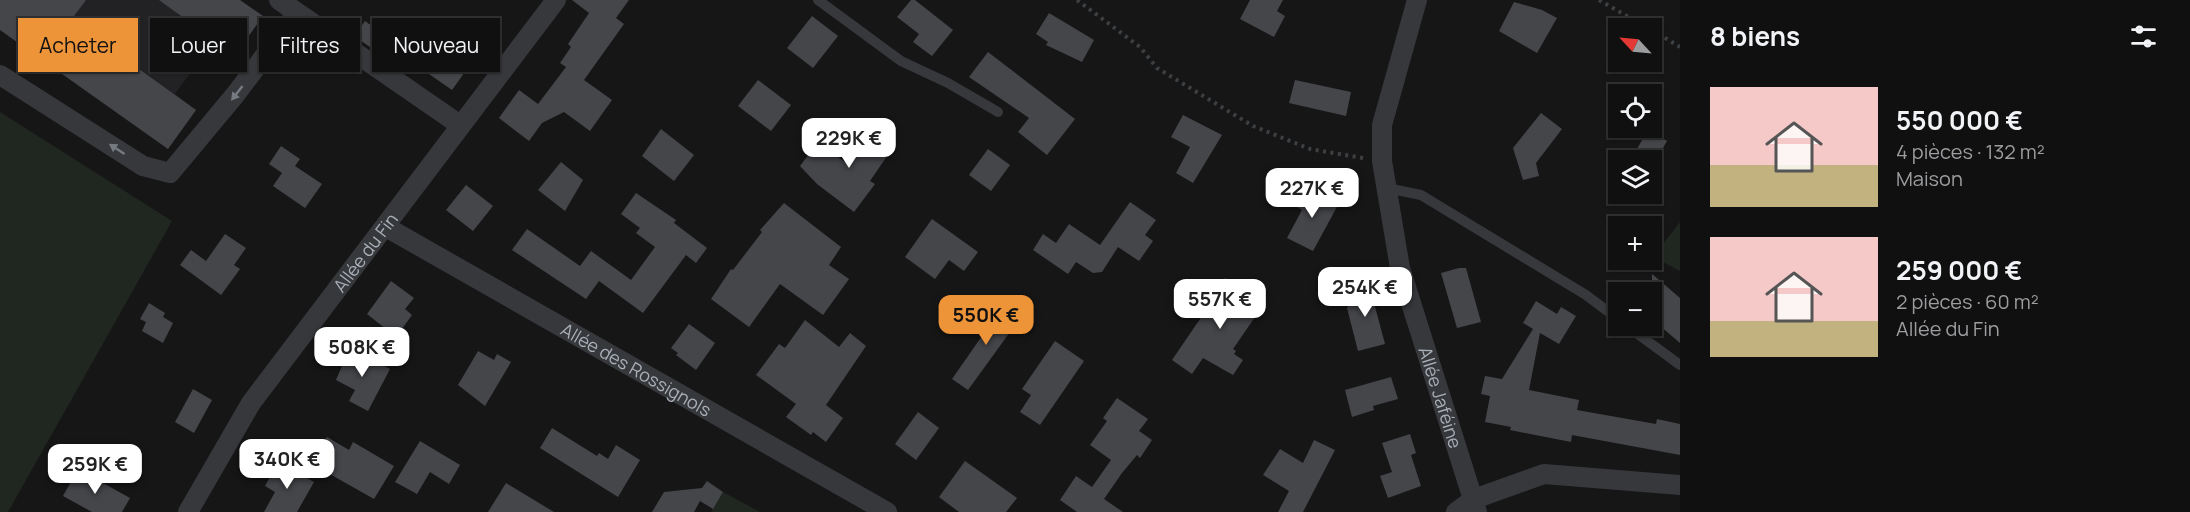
<!DOCTYPE html>
<html lang="fr">
<head>
<meta charset="utf-8">
<style>
  :root { --surface:#101011; --page:#1e1e1f; --text:#f1f3f6; --muted:#9c9d9f; --line:#303031; --accent:#ed9338 }
  body { margin:0; font-family:Manrope,sans-serif; background:var(--page); color:var(--text); height:100vh; display:flex; flex-direction:column; font-size:22px; white-space:nowrap }
  * { box-sizing:border-box; margin:0 }
  p { font-size:20px; color:var(--muted) }
  .icon { flex:none; width:33px; height:33px; fill:none; stroke:currentColor; stroke-width:2; stroke-linecap:round; stroke-linejoin:round }
  .map { position:relative; flex:1; overflow:hidden }
  .side { display:flex; flex-direction:column; background:var(--surface); width:510px }
  .side>* { flex:none }
  .guide { position:absolute; left:18px; top:18px; width:570px; height:54px; display:flex; gap:12px }
  .needle { width:39px; rotate:296deg }
  .buttons { position:absolute; left:1608px; top:18px; display:grid; gap:12px }
  .buttons a { display:grid; place-items:center; width:54px; height:54px; border-radius:0px; background:var(--surface); box-shadow:0 2px 4px #0004,0 0 0 2px var(--line); font-size:30px }
  .price { position:absolute; translate:-50% -51px; padding:0 14px; border-radius:12px; background:#fff; color:#222; font-size:20px; line-height:39px; filter:drop-shadow(0 2px 3px #0008) }
  .price::after { content:''; position:absolute; left:50%; top:36px; width:18px; height:14px; margin-left:-9px; background:inherit; clip-path:polygon(0 0,100% 0,50% 100%) }
  .price.on { background:var(--accent); color:#111 }
  ul { padding:0; list-style:none }
  li { display:flex; align-items:center; gap:18px; height:150px; padding:0 30px }
  li span { display:grid; place-items:center; flex:none; width:168px; height:120px; border-radius:0px; color:#555 }
  li>.icon { margin-inline-start:auto }
  span .icon { width:72px; height:72px; fill:#fffc; stroke-width:1 }
  li b { font-size:26px }
  h2 { display:flex; justify-content:space-between; align-items:center; height:72px; padding:0 30px; font-size:26px }
  .chip { padding:0 21px; border-radius:0px; background:var(--surface); box-shadow:0 2px 4px #0004,0 0 0 2px var(--line); font-size:21px; line-height:54px }
  .chip.on { background:var(--accent); color:#111 }
  main { display:flex; flex:1; min-height:0 }
  .map>svg:first-child { display:block }
  .built { fill:#222224 }
  .green { fill:#202720 }
  .building { fill:#45464a }
  .lines { fill:none; stroke-linecap:round; stroke-linejoin:round }
  .path { stroke:#3d4043; stroke-width:4; stroke-dasharray:3 4.5; stroke-linecap:butt }
  .service { stroke:#37383c; stroke-width:10 }
  .minor { stroke:#37383c; stroke-width:20 }
  .oneway { fill:#757980 }
  .labels { text-anchor:middle; dominant-baseline:central; stroke-width:4.5; stroke-linejoin:round; paint-order:stroke }
  .street-label { font-size:18px; fill:#a8afb7; stroke:#111112 }
</style>
</head>
<body>
<main>
<div class="map">
<svg width="1680" height="512" viewBox="0 0 1680 512">
  <rect width="100%" height="100%" fill="#161617"/>
  <path class="built" d="M0 0H240L263 16 235 55 214 41 175 94 196 110 168 149 0 30Z"/>
  <g class="green">
    <path d="M0 112 172 221 8 512H0Z"/>
    <path d="M1680 222V271L1653 257Z"/>
    <path d="M723 492 760 512H711Z"/>
  </g>
  <g class="building">
    <path d="M0 0H86L71 20 196 110 168 149 0 30Z"/>
    <path d="M159 0H240L263 16 235 55Z"/>
    <path d="M572 0H629L616 18 624 24 584 80 612 100 590 131 564 112 542 123 529 141 499 118 519 90 538 104 566 67 560 63 571 47 568 44 589 13Z"/>
    <path d="M911 0H915L953 30 932 56 913 42 919 34 897 17Z"/>
    <path d="M1250 0H1283L1277 11 1285 16 1274 37 1240 19Z"/>
    <path d="M1514 2 1542 10 1557 18 1537 53 1499 31Z"/>
    <path d="M1049 13 1094 40 1082 62 1046 45 1048 42 1036 34Z"/>
    <path d="M812 16 838 36 813 68 787 48Z"/>
    <path d="M365 21 379 31 370 47 354 36Z"/>
    <path d="M452 48 472 62 452 90 429 74 440 59 443 61Z"/>
    <path d="M988 52 1075 119 1047 155 1018 132 1029 118 969 77Z"/>
    <path d="M758 80 791 105 771 131 738 106Z"/>
    <path d="M1295 80 1351 92 1346 116 1289 103Z"/>
    <path d="M1541 113 1562 129 1536 163 1539 176 1523 180 1513 148Z"/>
    <path d="M1183 115 1222 135 1193 183 1176 173 1190 147 1171 137Z"/>
    <path d="M875 128 896 143 870 181 875 184 854 212 817 184 800 166 818 142 849 165Z"/>
    <path d="M661 129 694 155 674 181 642 156Z"/>
    <path d="M1648 130 1667 141 1653 165 1652 160H1644L1634 154Z"/>
    <path d="M281 146 300 159 295 166 322 184 305 208 273 186 282 173 269 164Z"/>
    <path d="M988 149 1010 165 991 191 969 175Z"/>
    <path d="M561 162 583 180 565 211 538 190Z"/>
    <path d="M466 185 493 206 473 231 446 210Z"/>
    <path d="M1302 190 1310 194 1312 191 1338 205 1313 251 1287 238 1302 210 1294 205Z"/>
    <path d="M636 193 676 220 674 223 707 248 696 263 686 255 643 313 599 281 586 299 512 250 527 229 580 266 591 251 631 280 655 247 636 233 640 228 621 214Z"/>
    <path d="M1130 202 1156 220 1145 235 1153 241 1139 261 1118 247 1102 272 1093 273 1076 262 1068 274 1033 250 1043 234 1056 243 1069 224 1100 245Z"/>
    <path d="M784 203 841 247 829 265 849 279 823 315 780 284 749 327 711 299 731 269 733 270 762 232 760 230Z"/>
    <path d="M932 219 978 252 964 271 949 260 935 279 905 257Z"/>
    <path d="M225 234 246 248 234 265 240 269 221 295 180 265 191 250 206 261Z"/>
    <path d="M1459 268H1466L1481 322 1457 328 1441 273Z"/>
    <path d="M1366 273 1385 344 1358 351 1347 308Z"/>
    <path d="M1652 274 1680 298V343L1652 319Z"/>
    <path d="M1225 278 1264 304 1233 349 1236 351 1234 354 1243 360 1233 375 1203 358 1192 374 1172 360 1213 300 1211 298Z"/>
    <path d="M391 281 414 298 405 309 412 315 396 337 367 314Z"/>
    <path d="M1536 301 1557 314 1561 307 1576 316 1559 344 1540 333 1529 390 1579 400 1577 410 1656 424 1657 419 1680 424V455L1572 435 1571 442 1510 430 1511 427 1485 422 1490 396 1481 394 1485 376 1502 379 1533 329 1523 323Z"/>
    <path d="M149 303 165 313 163 317 173 323 163 343 142 331 146 322 140 319Z"/>
    <path d="M993 304 1018 321 968 390 952 379 991 323 983 317Z"/>
    <path d="M805 320 839 347 850 333 866 346 826 405 843 418 826 442 813 432 811 435 786 417 796 404 756 375 779 344 785 348Z"/>
    <path d="M689 324 715 343 696 370 676 355 678 353 671 348Z"/>
    <path d="M1055 341 1084 361 1040 425 1020 412 1031 395 1022 389Z"/>
    <path d="M350 347 390 369 368 411 349 401 355 390 336 380Z"/>
    <path d="M478 351 494 360 497 354 511 362 485 406 458 385Z"/>
    <path d="M1391 377 1398 399 1373 406 1374 410 1352 417 1345 390Z"/>
    <path d="M193 389 212 400 194 433 175 422Z"/>
    <path d="M1117 398 1148 419 1139 431 1152 440 1140 458 1137 455 1122 473 1104 499 1123 512H1077L1060 500 1076 476 1092 487 1111 460 1090 445 1107 421 1103 418Z"/>
    <path d="M918 412 939 428 916 460 895 444Z"/>
    <path d="M552 428 597 456 599 453 608 459 616 445 640 460 618 497 540 448Z"/>
    <path d="M1410 434 1416 453 1411 455 1421 486 1388 498 1380 476 1392 472 1382 443Z"/>
    <path d="M327 437 349 450 353 442 394 466 374 499 312 464Z"/>
    <path d="M1314 440 1335 450 1303 512H1278L1289 491 1263 475 1280 449 1303 463Z"/>
    <path d="M420 441 460 465 449 484 430 472 417 494 395 482Z"/>
    <path d="M965 461 1017 498 1006 512H959L939 497Z"/>
    <path d="M278 462 314 482 297 512H264L275 492 265 486Z"/>
    <path d="M78 469 130 498 122 512H92L63 496Z"/>
    <path d="M707 481 723 492 713 509 700 501 694 512H652L664 492 702 488Z"/>
    <path d="M506 483 554 512H488Z"/>
  </g>
  <g class="lines">
    <g class="path">
      <path d="M1077 0 1140 47 1157 68 1253 126 1310 149 1363 158"/>
      <path d="M1599 0 1648 28"/>
      <path d="M1652 30 1680 47"/>
    </g>
    <g class="service">
      <path d="M818 0 901 61 948 83 998 112"/>
      <path d="M1387 188 1421 195 1586 295 1618 319"/>
      <path d="M1627 326 1680 365"/>
    </g>
    <g class="minor">
      <path d="M279 0 460 125"/>
      <path id="s1" d="M1417 0 1382 125V161L1400 268 1477 512"/>
      <path d="M0 75 143 166 170 173 235 95 297 13"/>
      <path id="s2" d="M386 227 887 512"/>
      <path id="s3" d="M188 512 251 403 556 0"/>
      <path d="M1456 512 1474 499 1544 474 1680 485"/>
    </g>
  </g>
  <defs><path id="oneway-solid" d="M-6-.8H1V-3.2L6.5 0L1 3.2V.8H-6Z" transform="scale(1.5)"/></defs>
  <g class="oneway">
    <use href="#oneway-solid" transform="translate(237 93) rotate(128)"/>
    <use href="#oneway-solid" transform="translate(117 149) rotate(-147)"/>
  </g>
  <g class="labels">
    <g class="street-label">
      <text stroke="none"><textPath href="#s3" startOffset="315">Allée du Fin</textPath></text>
      <text stroke="none"><textPath href="#s2" startOffset="288">Allée des Rossignols</textPath></text>
      <text stroke="none"><textPath href="#s1" startOffset="410">Allée Jaféine</textPath></text>
    </g>
  </g>
</svg>
<div class="buttons">
<a><svg class="needle" viewBox="-14 -14 28 28"><path d="M0-13l5 13h-10z" fill="#e53935"/><path d="M0 13l5-13h-10z" fill="#9c9d9f"/></svg></a>
<a><svg class="icon" aria-label="locate" viewBox="0 0 24 24"><circle cx="12" cy="12" r="6"/><path d="M12 2v4M12 18v4M2 12h4M18 12h4"/></svg></a>
<a><svg class="icon" aria-label="layers" viewBox="0 0 24 24"><path d="M12 4l9 5-9 5-9-5zM3 14l9 5 9-5"/></svg></a>
<a>+</a>
<a>−</a>
</div>
<b class="price" style="left:849px;top:169px">229K €</b>
<b class="price" style="left:1312px;top:219px">227K €</b>
<b class="price" style="left:1365px;top:318px">254K €</b>
<b class="price" style="left:1220px;top:330px">557K €</b>
<b class="price on" style="left:986px;top:346px">550K €</b>
<b class="price" style="left:362px;top:378px">508K €</b>
<b class="price" style="left:287px;top:490px">340K €</b>
<b class="price" style="left:95px;top:495px">259K €</b>
<div class="guide">
<a class="chip on">Acheter</a>
<a class="chip">Louer</a>
<a class="chip">Filtres</a>
<a class="chip">Nouveau</a>
</div>
</div>
<section class="side">
<h2>8 biens<svg class="icon" aria-label="filters" viewBox="0 0 24 24"><path d="M4 7h16M4 17h16"/><circle cx="9" cy="7" r="2"/><circle cx="15" cy="17" r="2"/></svg></h2>
<ul>
<li><span style="background:linear-gradient(#f6c9c9 65%,#c2b280 0)"><svg class="icon" aria-label="home" viewBox="0 0 24 24"><path d="M3 11l9-7 9 7M6 9v11h12V9"/></svg></span><div><b>550 000 €</b><p>4 pièces · 132 m²</p><p>Maison</p></div></li>
<li><span style="background:linear-gradient(#f6c9c9 70%,#c2b280 0)"><svg class="icon" aria-label="home" viewBox="0 0 24 24"><path d="M3 11l9-7 9 7M6 9v11h12V9"/></svg></span><div><b>259 000 €</b><p>2 pièces · 60 m²</p><p>Allée du Fin</p></div></li>
</ul>
</section>
</main>
</body>
</html>
